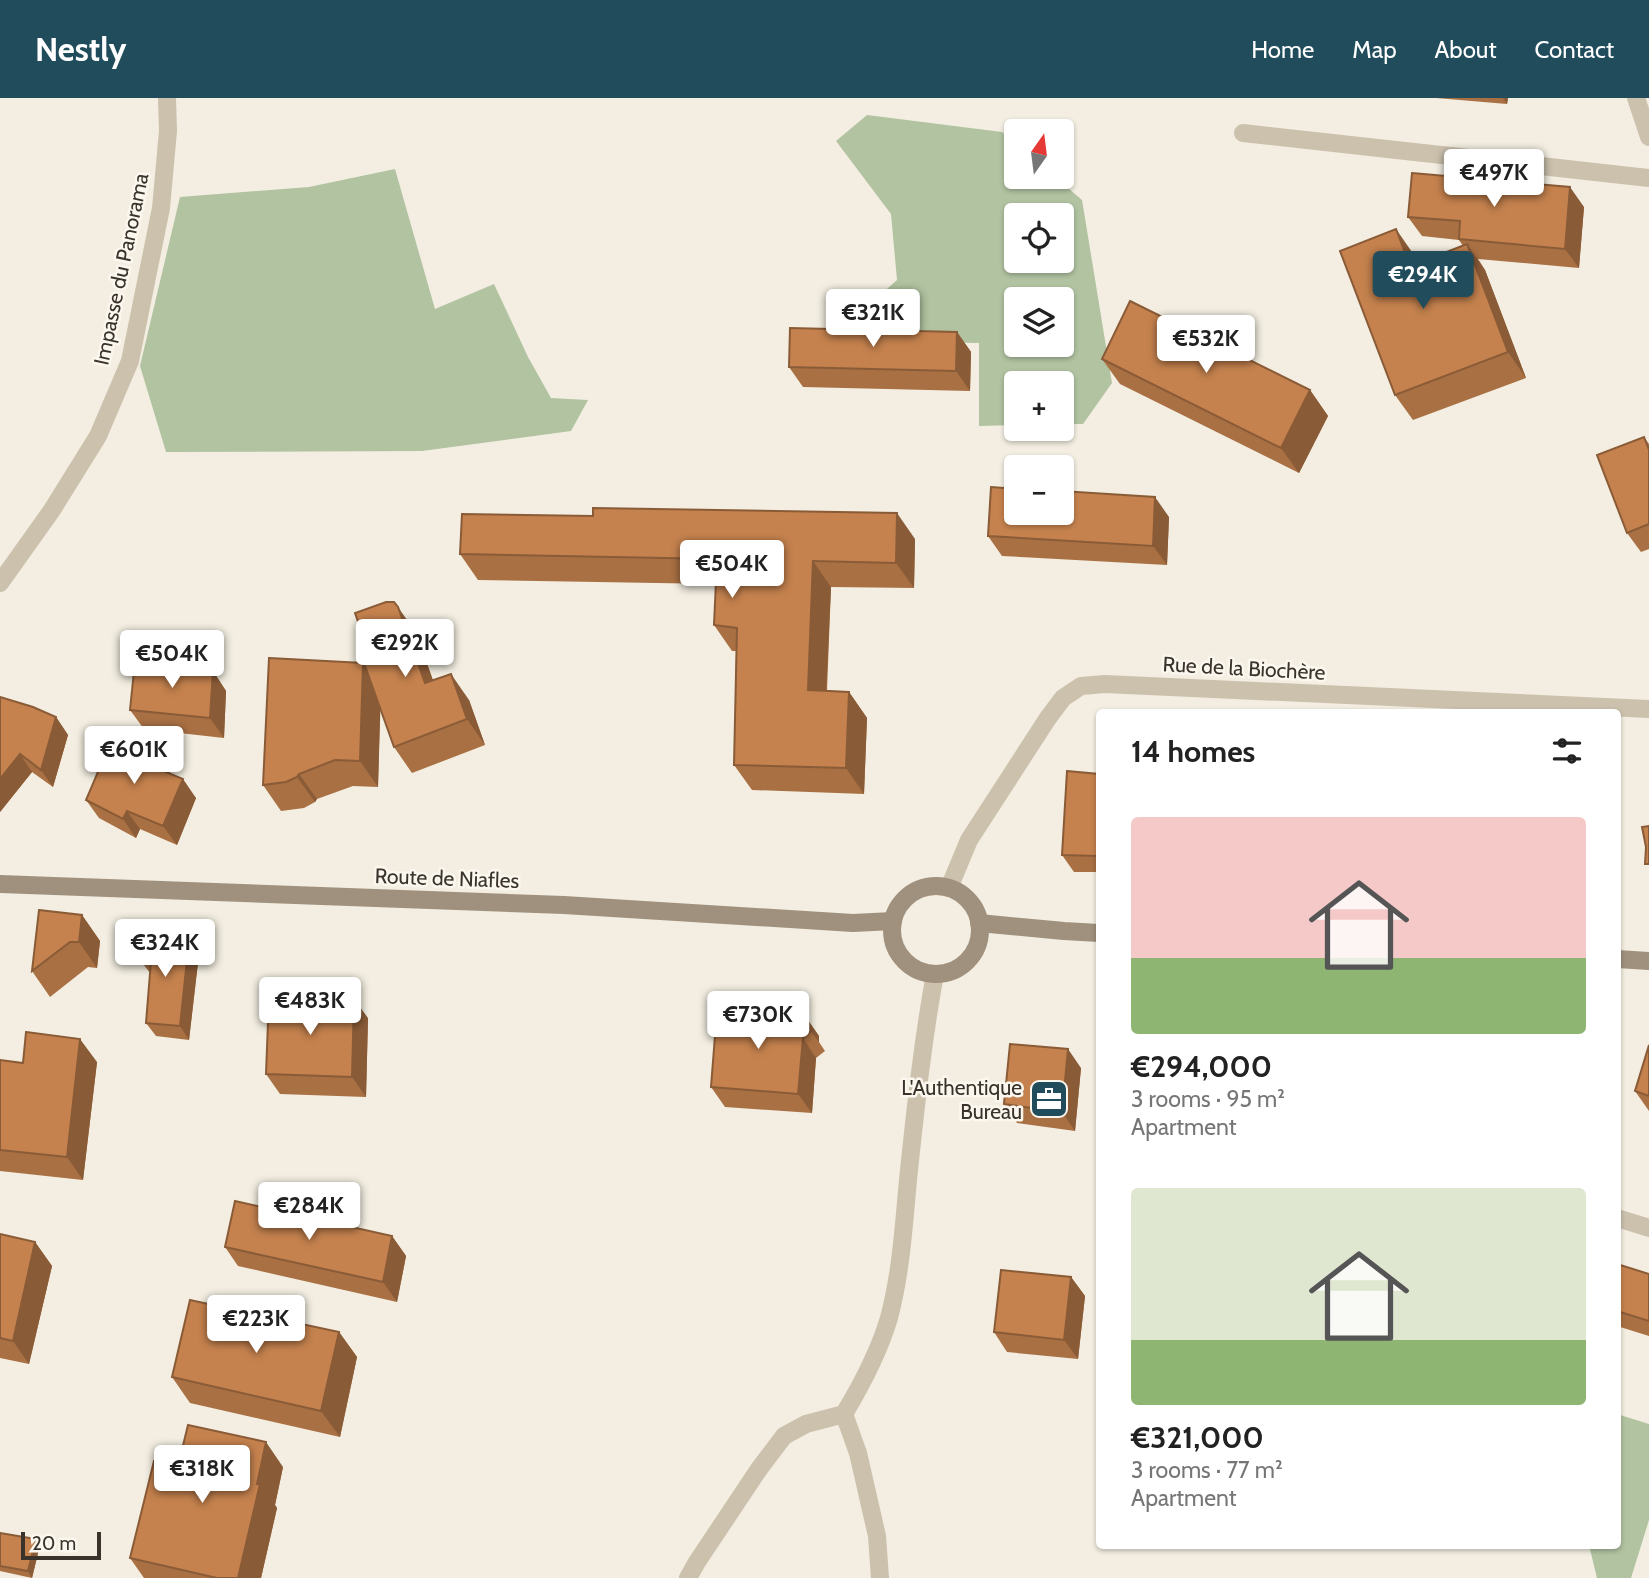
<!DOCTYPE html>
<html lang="en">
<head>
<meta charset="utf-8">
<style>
  :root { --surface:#fff; --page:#f2f2f2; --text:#222; --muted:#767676; --accent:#214c5c }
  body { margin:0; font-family:Cabin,sans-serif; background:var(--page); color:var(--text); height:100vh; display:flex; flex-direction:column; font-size:26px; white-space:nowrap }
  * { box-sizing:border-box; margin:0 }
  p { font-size:23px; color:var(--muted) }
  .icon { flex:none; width:38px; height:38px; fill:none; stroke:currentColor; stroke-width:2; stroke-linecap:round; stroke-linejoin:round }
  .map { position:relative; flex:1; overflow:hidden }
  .panel { position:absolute; left:1096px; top:611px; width:525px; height:840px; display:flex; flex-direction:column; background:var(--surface); border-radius:7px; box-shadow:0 2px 5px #0004 }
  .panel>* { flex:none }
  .needle { width:46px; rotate:14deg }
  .controls { position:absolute; left:1004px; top:21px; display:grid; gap:14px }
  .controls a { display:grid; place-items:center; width:70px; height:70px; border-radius:7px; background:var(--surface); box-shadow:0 2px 5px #0004; font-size:35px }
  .scale { position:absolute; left:21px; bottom:18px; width:80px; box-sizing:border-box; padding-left:7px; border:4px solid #3a332b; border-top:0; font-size:19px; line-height:24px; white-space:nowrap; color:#3a332b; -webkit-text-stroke:5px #fbf7ee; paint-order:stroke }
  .price { position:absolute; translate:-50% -60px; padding:0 16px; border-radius:7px; background:#fff; color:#222; font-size:23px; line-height:46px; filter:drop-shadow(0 2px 4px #0008) }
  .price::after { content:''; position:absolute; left:50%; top:42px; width:21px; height:16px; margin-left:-10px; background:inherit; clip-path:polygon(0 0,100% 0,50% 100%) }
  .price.on { background:var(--accent); color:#fff }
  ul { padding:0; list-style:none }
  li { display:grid; align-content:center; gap:14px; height:371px; padding:0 35px }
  li span { display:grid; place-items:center; height:217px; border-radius:7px; color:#555 }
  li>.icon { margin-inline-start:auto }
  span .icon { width:126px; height:126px; fill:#fffc; stroke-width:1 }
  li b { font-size:30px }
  h2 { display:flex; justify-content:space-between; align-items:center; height:84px; padding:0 35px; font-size:30px }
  header { display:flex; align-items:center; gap:42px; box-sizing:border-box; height:98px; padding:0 35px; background:var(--accent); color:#fff }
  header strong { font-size:33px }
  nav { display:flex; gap:38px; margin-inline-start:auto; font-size:24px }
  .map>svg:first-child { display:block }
  .green { fill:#b1c3a1; fill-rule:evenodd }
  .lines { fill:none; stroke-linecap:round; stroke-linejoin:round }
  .street { stroke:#ccc1ad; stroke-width:18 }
  .secondary { stroke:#a0917e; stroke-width:18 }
  .wall { fill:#a97043 }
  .shaded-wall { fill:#8a5b37 }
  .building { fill:#c5824e; stroke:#8a5b37; stroke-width:2 }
  .labels { text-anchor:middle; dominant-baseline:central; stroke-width:5; stroke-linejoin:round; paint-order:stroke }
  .street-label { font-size:21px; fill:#3a332b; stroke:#fbf7ee }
  .poi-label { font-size:21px; fill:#3a332b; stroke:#fbf7ee; text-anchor:end }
</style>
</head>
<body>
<header>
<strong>Nestly</strong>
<nav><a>Home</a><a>Map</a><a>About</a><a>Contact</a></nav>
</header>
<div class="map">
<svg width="1649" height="1480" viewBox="0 0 1649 1480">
  <rect width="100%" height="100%" fill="#f3eee1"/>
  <g class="green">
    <path d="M867 17 1002 34 1017 47V79H1055L1082 102 1112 285 1083 326H1062V285H1017V327L979 328V245L886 243 858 217 897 182 891 116 836 43ZM1017 117H1062V163H1017ZM1017 201H1062V247H1017Z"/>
    <path d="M395 71 435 211 494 186 528 259 551 300 588 302 571 333 422 353 166 354 140 268 180 99 309 89Z"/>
    <path d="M1617 1316 1649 1326V1422L1631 1480H1597L1589 1447H1617Z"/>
  </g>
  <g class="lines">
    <g class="street">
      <path d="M1636 0 1649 39"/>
      <path d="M1243 35 1649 80"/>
      <path d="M0 485 52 412 98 338 130 263 161 110 168 33 167 0"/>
      <path d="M949 790 969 742 1048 620 1063 600 1081 588 1105 586 1649 611"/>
      <path d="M1617 1120 1649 1130"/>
      <path d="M688 1480 697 1464 759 1371 784 1338 806 1326 844 1316"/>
      <path d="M880 1480 877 1438 858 1355 844 1316C862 1286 879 1254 889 1220 902 1171 904 1121 909 1072 916 1006 923 941 935 876"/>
    </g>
    <g class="secondary">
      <path d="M0 786 564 807 853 825 893 823"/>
      <circle cx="936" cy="832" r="44"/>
      <path d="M979 825 1064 833 1099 835"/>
      <path d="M1617 861 1649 863"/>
    </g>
  </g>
  <g class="wall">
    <path d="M1436 0H1508L1507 6Z"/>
    <path d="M1584 109 1579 170 1478 161 1485 172 1526 280 1413 322 1395 297 1414 157 1417 166 1463 148 1459 142 1422 138 1408 119Z"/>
    <path d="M957 234 971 254 970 293 803 289 789 269Z"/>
    <path d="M1102 261 1310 292 1328 318 1299 375 1120 286Z"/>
    <path d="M1644 339 1649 346V451L1641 454 1627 435Z"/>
    <path d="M1169 419 1167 467 1002 458 988 438Z"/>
    <path d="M915 441 914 490 831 489 827 593 849 594 867 620 864 696 752 692 734 667 736 553H732L714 527 716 486 478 482 460 456Z"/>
    <path d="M416 535 433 582 469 602 485 647 412 675 394 649 380 611 378 689 353 688 317 701 315 704 304 710 281 713 263 687 363 565 365 568 373 566Z"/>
    <path d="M213 573 226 593 224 640 144 631 130 612Z"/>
    <path d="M0 599 56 619 68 637 53 689 32 674 0 714Z"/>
    <path d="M171 676 196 700 177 747 140 731 136 740 99 720 86 702Z"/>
    <path d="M1099 676V774H1074L1062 757Z"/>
    <path d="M82 817 100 843 97 870 88 869 50 899 32 873Z"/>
    <path d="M189 843 199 856 189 942 156 938 146 925 150 875 140 862Z"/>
    <path d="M797 918H805L819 938V944L825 953 816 960 812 1015 725 1009 711 989Z"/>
    <path d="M368 920 366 999 280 996 266 976Z"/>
    <path d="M1649 947V1013L1635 993Z"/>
    <path d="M0 962 23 965 97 964 83 1082 0 1073Z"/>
    <path d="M1081 970 1075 1033 1017 1025 1004 1006Z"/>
    <path d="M0 1136 35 1144 52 1168 29 1266 0 1260Z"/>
    <path d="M392 1138 406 1158 397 1204 238 1168 225 1149Z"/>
    <path d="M1617 1166 1649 1176V1238L1617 1228Z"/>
    <path d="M1071 1179 1085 1198 1078 1261 1007 1254 994 1234Z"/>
    <path d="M339 1234 357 1259 340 1339 190 1305 172 1279Z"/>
    <path d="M178 1368 283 1369 275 1407 277 1410 261 1480H144L130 1460Z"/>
    <path d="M0 1435 36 1441 40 1447 32 1480 0 1473Z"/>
  </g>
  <g class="shaded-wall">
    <path d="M1503 0H1508L1507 6Z"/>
    <path d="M1570 89 1584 109 1579 170 1565 151Z"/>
    <path d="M1396 131 1414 157 1428 194 1410 168Z"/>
    <path d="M1467 146 1485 172 1526 280 1508 254Z"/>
    <path d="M957 234 971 254 970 293 956 273Z"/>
    <path d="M1310 292 1328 318 1299 375 1281 350Z"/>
    <path d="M1155 399 1169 419 1167 467 1153 448Z"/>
    <path d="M897 415 915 441 914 490 896 465Z"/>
    <path d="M813 463 831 489 825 618 808 592Z"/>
    <path d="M398 509 416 535 443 611 425 585Z"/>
    <path d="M363 565 381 591 378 689 360 663Z"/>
    <path d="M213 573 226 593 224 640 210 620Z"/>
    <path d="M451 576 469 602 485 647 467 621Z"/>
    <path d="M849 594 867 620 864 696 846 670Z"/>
    <path d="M56 619 68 637 53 689 41 672Z"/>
    <path d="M20 656 32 674 0 714V681Z"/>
    <path d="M164 666 177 685 161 672Z"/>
    <path d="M299 676 317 701 315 704 297 679Z"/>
    <path d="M183 681 196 700 177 747 163 728Z"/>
    <path d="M127 713 140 731 136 740 123 721Z"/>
    <path d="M82 817 100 843 97 870 79 844Z"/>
    <path d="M189 843 199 856 189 942 180 928Z"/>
    <path d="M354 901 368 920 366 999 352 979Z"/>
    <path d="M805 918 819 938V944L805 926Z"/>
    <path d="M803 940 816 960 812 1015 798 996Z"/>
    <path d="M80 941 97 964 83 1082 67 1059Z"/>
    <path d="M1068 951 1081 970 1075 1033 1062 1014Z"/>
    <path d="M392 1138 406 1158 397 1204 383 1184Z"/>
    <path d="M35 1144 52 1168 29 1266 13 1243Z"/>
    <path d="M1071 1179 1085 1198 1078 1261 1064 1242Z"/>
    <path d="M339 1234 357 1259 340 1339 321 1313Z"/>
    <path d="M266 1344 283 1369 275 1407 277 1410 261 1480H238Z"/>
    <path d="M36 1441 40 1447 32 1480 28 1473Z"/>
  </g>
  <g class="building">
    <path d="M1412 75 1570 89 1565 151 1459 141 1460 123 1408 119Z"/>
    <path d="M1396 131 1410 168 1467 146 1508 254 1395 297 1340 153Z"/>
    <path d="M1130 203 1310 292 1281 350 1102 261Z"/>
    <path d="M790 230 957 234 956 273 789 269Z"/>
    <path d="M1644 339 1649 352V426L1627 435 1597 357Z"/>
    <path d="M991 389 1017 391V415H1062V393L1155 399 1153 448 988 438Z"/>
    <path d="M593 410 897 415 896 465 813 463 808 592 849 594 846 670 734 667 737 530 714 527 717 461 460 456 462 416 593 418Z"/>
    <path d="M386 504H394L398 509 425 585 451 576 467 621 394 649 364 565 373 566 355 515Z"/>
    <path d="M269 560 363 565 360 663 335 662 299 676 297 679 286 684 263 687Z"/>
    <path d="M135 563 213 573 210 620 130 612Z"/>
    <path d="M0 599 33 609 56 619 41 672 20 656 0 681Z"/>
    <path d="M109 648 127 656 128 650 164 666 161 672 183 681 163 728 127 713 123 721 86 702Z"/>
    <path d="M1067 673 1099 676V758L1062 757Z"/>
    <path d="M1649 728V766H1645L1646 749 1642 729Z"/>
    <path d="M39 812 82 817 79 844H70L32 873Z"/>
    <path d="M143 837 189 843 180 928 146 925 151 863 140 862Z"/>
    <path d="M269 898 354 901 352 979 266 976Z"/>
    <path d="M791 911 797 918H805V926L811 933 803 940 798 996 711 989 717 912 783 917Z"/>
    <path d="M26 934 80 941 67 1059 0 1052V962L23 965Z"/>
    <path d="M1010 946 1068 951 1062 1014 1004 1006Z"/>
    <path d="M1649 947V998L1635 993Z"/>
    <path d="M235 1103 392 1138 383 1184 225 1149Z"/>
    <path d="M0 1136 35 1144 13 1243 0 1240Z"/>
    <path d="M1617 1166 1649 1176V1223L1617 1213Z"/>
    <path d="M1001 1172 1071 1179 1064 1242 994 1234Z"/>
    <path d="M190 1202 339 1234 321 1313 172 1279Z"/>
    <path d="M188 1327 266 1344 257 1386H260L238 1480H217L130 1460 154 1363 178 1368Z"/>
    <path d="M0 1435 36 1441 28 1473 0 1468Z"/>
  </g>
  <defs>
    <symbol id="office-square" viewBox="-11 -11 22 22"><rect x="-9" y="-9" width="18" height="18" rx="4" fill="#214c5c" stroke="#fbf7ee"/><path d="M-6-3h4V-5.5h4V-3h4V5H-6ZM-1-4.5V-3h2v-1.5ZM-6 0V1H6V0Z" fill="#fff"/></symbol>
  </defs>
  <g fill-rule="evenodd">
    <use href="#office-square" x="1027" y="979" width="44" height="44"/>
  </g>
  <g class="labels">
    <g class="street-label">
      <text transform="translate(121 171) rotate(-78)">Impasse du Panorama</text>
      <text transform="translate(1244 570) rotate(3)">Rue de la Biochère</text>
      <text transform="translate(447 780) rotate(2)">Route de Niafles</text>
    </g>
    <g class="poi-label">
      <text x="1022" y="989">L'Authentique<tspan x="1022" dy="24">Bureau</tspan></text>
    </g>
  </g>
</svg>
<div class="controls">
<a><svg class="needle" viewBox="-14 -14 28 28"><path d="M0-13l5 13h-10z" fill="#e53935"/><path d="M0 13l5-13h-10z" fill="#767676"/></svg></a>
<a><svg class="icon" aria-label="locate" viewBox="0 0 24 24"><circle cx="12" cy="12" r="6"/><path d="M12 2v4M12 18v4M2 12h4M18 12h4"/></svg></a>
<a><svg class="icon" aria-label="layers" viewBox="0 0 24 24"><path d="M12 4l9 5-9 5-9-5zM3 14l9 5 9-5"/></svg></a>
<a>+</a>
<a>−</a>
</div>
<div class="scale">20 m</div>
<b class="price" style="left:1494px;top:111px">€497K</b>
<b class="price on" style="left:1423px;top:213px">€294K</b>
<b class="price" style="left:873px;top:251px">€321K</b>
<b class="price" style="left:1206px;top:277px">€532K</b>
<b class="price" style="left:732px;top:502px">€504K</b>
<b class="price" style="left:405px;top:581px">€292K</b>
<b class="price" style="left:172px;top:592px">€504K</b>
<b class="price" style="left:134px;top:688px">€601K</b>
<b class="price" style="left:165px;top:881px">€324K</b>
<b class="price" style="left:310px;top:939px">€483K</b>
<b class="price" style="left:758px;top:953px">€730K</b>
<b class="price" style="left:309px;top:1144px">€284K</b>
<b class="price" style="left:256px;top:1257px">€223K</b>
<b class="price" style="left:202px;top:1407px">€318K</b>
<section class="panel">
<h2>14 homes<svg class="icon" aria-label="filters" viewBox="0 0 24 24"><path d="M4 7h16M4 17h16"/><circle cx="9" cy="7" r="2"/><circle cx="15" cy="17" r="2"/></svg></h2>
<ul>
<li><span style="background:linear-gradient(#f6c9c9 65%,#8fb573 0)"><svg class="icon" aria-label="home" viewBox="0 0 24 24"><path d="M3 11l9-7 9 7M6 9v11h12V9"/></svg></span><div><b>€294,000</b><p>3 rooms · 95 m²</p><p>Apartment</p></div></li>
<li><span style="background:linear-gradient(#dfe7d0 70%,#8fb573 0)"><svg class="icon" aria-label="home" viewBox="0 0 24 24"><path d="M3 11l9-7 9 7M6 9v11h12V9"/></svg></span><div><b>€321,000</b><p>3 rooms · 77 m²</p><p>Apartment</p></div></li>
</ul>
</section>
</div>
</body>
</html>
